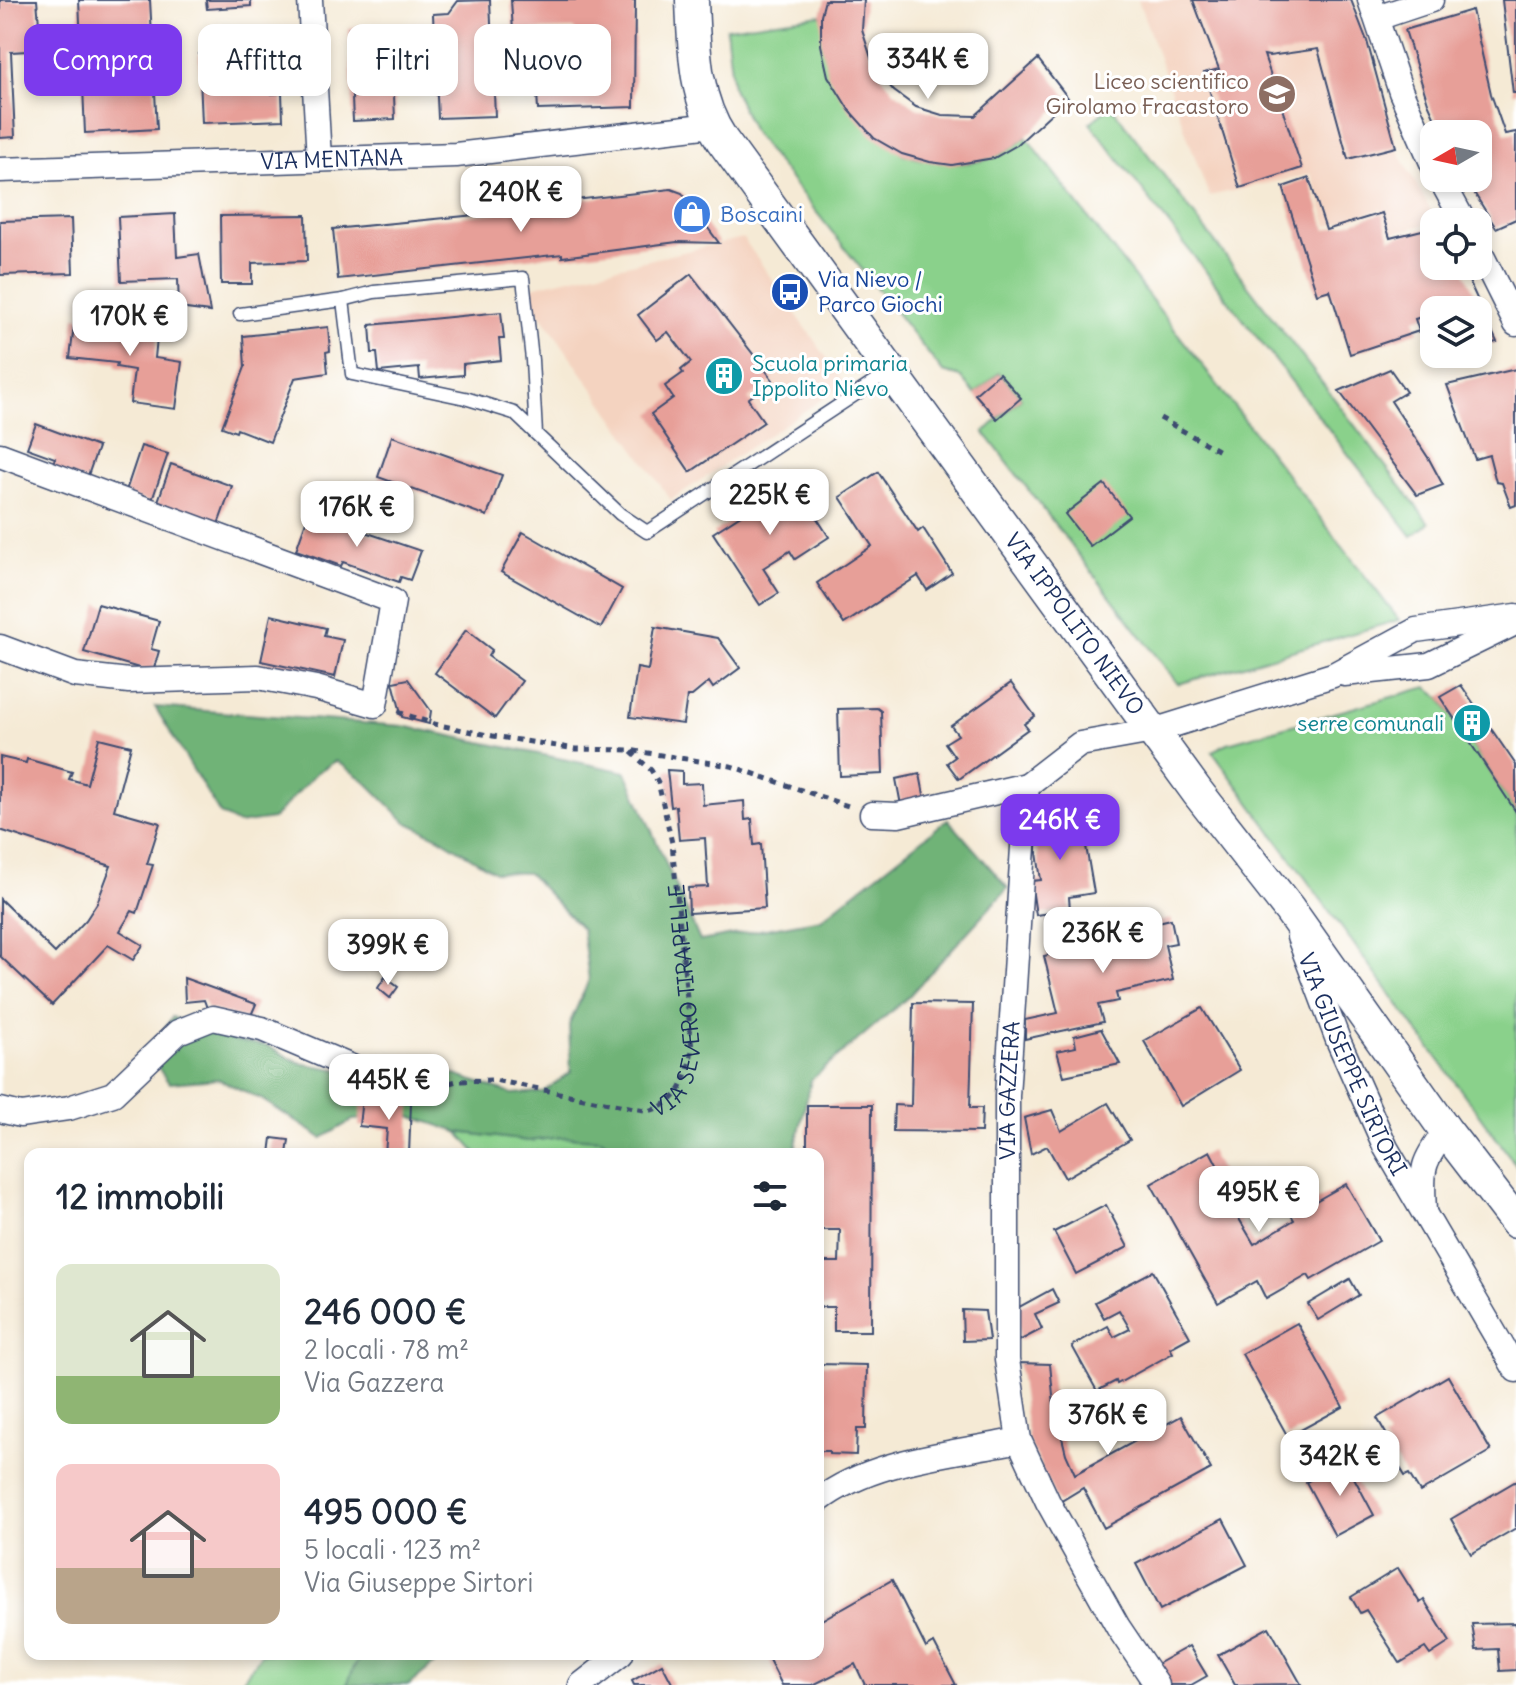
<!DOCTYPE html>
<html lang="it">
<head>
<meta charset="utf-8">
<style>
  :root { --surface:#fff; --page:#f2f2f3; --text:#1f2937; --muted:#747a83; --accent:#7c3aed }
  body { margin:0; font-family:Delius,sans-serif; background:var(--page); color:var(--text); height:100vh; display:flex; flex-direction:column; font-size:30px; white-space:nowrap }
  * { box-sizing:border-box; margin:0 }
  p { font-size:26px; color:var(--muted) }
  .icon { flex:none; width:44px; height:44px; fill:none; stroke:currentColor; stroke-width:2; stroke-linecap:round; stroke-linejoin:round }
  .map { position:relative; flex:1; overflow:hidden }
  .details { position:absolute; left:24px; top:1148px; width:800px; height:512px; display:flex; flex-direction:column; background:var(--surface); border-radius:16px; box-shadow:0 4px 12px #0003 }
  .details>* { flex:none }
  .guide { position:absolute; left:24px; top:24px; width:800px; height:72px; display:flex; gap:16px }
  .needle { width:52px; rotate:261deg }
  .controls { position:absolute; left:1420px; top:120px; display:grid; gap:16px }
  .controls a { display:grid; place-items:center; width:72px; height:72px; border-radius:16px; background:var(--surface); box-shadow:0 4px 12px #0003; font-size:40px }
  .price { position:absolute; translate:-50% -68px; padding:0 18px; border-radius:16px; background:#fff; color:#222; font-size:26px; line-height:52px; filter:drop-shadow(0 2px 4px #0008) }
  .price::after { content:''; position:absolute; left:50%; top:48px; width:24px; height:18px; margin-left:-12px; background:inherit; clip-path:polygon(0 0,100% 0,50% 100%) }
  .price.selected { background:var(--accent); color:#fff }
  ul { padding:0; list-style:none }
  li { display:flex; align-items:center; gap:24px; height:200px; padding:0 32px }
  li span { display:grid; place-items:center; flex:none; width:224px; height:160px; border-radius:16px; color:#555 }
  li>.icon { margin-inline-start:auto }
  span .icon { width:96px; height:96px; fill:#fffc; stroke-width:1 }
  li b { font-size:34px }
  h2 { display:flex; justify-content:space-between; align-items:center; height:96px; padding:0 32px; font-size:34px }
  .pill { padding:0 28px; border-radius:16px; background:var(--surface); box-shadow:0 4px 12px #0003; font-size:28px; line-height:72px }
  .pill.selected { background:var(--accent); color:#fff }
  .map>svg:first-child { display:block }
  .built { fill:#f4d3c0 }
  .green { fill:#8ad18b; stroke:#528074; stroke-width:2 }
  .forest { fill:#6fb377; stroke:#45716a; stroke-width:2 }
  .building { fill:#e79f98 }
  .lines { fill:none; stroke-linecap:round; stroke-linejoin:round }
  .service-casing { stroke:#3c4b70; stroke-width:15 }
  .minor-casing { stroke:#3c4b70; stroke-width:27 }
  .tertiary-casing { stroke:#3c4b70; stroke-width:35 }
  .path { stroke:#3c4b70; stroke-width:5; stroke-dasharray:6 6; stroke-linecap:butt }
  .service { stroke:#fff; stroke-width:12 }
  .minor { stroke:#fff; stroke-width:24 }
  .tertiary { stroke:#fff; stroke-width:32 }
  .labels { text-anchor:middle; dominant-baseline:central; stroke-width:6; stroke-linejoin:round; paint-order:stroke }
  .education-label { font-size:22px; fill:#785e54; stroke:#fff; text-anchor:end }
  .street-label { font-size:22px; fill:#1b2f5e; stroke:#fff }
  .shop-label { font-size:22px; fill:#366cbe; stroke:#fff; text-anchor:start }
  .transit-label { font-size:22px; fill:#164399; stroke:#fff; text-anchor:start }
  .culture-label { font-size:22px; fill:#0d838f; stroke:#fff; text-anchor:start }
</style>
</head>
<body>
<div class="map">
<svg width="1516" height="1685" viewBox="0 0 1516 1685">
  <rect width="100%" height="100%" fill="#fff"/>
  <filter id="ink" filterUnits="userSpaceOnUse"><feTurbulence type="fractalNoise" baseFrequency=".0125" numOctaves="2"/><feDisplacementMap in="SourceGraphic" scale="16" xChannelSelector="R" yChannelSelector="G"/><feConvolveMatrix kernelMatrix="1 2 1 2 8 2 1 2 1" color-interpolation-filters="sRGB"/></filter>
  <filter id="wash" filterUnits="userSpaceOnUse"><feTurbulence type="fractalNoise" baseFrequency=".006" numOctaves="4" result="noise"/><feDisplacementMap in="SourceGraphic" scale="32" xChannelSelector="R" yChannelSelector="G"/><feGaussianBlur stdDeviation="1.8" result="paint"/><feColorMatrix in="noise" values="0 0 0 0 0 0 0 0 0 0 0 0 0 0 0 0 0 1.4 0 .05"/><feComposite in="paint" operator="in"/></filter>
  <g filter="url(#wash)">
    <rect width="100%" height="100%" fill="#f5ead5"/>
    <g class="built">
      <path d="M1138 0H1351L1367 41 1396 147 1437 222 1392 233 1381 209 1328 226 1311 174 1209 196Z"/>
      <path d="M743 238 845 384 671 500 523 289Z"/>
    </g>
    <g class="green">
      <path d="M821 15 902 154C946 168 990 170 1026 137L1399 620 1178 684 984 432 1021 398 999 373 975 394 961 377 943 372 753 132 733 88 726 28Z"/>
      <path d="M1111 106 1429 523 1412 536 1090 123Z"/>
      <path d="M1427 687 1440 697 1516 812V1165L1212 751 1228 743Z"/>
      <path d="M458 1132 528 1141 563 1137 601 1139 621 1154H477Z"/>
      <path d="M261 1654H364L355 1665 347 1685H239Z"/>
    </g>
    <g class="forest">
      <path d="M155 707 403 726 626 772 700 941 821 919 948 819 1008 888 908 997 811 1080 794 1154H621L601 1139 563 1137 528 1141 458 1132 407 1115 353 1120 322 1138 261 1099 218 1079 169 1083 149 1055 172 1017 236 1041 268 1046 299 1063 371 1075 419 1068 440 1070 512 1094 543 1092 571 1072 569 1025 589 980 582 929 528 873 495 872 438 837 406 822 365 781 336 761 316 773 273 819 238 824 220 814Z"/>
      <path d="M364 1654H446L409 1685H347L355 1665Z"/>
    </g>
    <g id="blocks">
      <g class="building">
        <path d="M0 0H37L39 23H43L45 50 11 52 15 137 0 138Z"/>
        <path d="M79 0H150L157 129 85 133 83 87 109 85 107 43 81 44Z"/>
        <path d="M206 0H251V6L207 9Z"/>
        <path d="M490 0 495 116 438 118 433 14 449 13 458 1Z"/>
        <path d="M511 0H635L634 107 538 110 536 73 576 72 575 29 513 31Z"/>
        <path d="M825 0H864L862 30 874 67 894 91 916 107 942 115 975 116 1038 59 1068 98 1017 145 994 158 952 165 930 162 902 154 874 138 849 110 828 76 821 45V15Z"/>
        <path d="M1193 0H1351L1367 41 1396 147 1348 159 1318 49 1269 56 1264 55 1302 168 1240 188 1204 73 1219 69Z"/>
        <path d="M1502 0H1516V93H1513Z"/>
        <path d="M1472 10 1491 94 1505 134 1516 132V219L1496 228 1465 178H1478V134H1442L1428 103 1405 30Z"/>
        <path d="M391 25 395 119 353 121 349 28Z"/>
        <path d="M281 51 282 75H271L272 94 282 93 283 120 202 123 199 54Z"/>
        <path d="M1309 178 1326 230 1382 213 1390 238 1434 227V266H1462L1497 342 1478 346V310H1434V313L1415 319 1419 331 1350 354 1330 290 1317 294 1283 187Z"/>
        <path d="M671 189 682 193 719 243 677 242 562 257V254L338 279 333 229 558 207 557 202Z"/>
        <path d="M175 214 177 257 199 254 210 312 179 308 178 279 121 281 118 217Z"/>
        <path d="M306 215 307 261 252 263V284H221L220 216Z"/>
        <path d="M71 219 73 273 0 275V221Z"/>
        <path d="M691 274 773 380 748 399 764 422 690 472 651 414 673 398 665 386 683 373 681 370 691 362 668 332 657 340 638 315Z"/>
        <path d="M501 312 504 339H499L501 360 463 364V375L420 379 419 368 379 372 377 353H372L370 325Z"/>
        <path d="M75 317 158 328 155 358 182 362 176 409 130 403 134 370 116 367 117 363 70 358Z"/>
        <path d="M328 327 330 351 326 352 328 373 295 378 270 442 237 429 236 432 222 427 245 367 243 336Z"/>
        <path d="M1390 369 1406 392 1391 401 1429 459 1443 485 1417 495 1339 391Z"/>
        <path d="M1516 369V505L1511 507 1502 483 1496 482 1489 455 1475 459 1447 385Z"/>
        <path d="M999 373 1021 398 997 419 975 394Z"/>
        <path d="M36 424 98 447 86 481 51 469 55 458 27 448Z"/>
        <path d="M392 436 502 475 487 516 378 477Z"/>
        <path d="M141 446 168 454 151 503 125 494Z"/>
        <path d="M171 464 232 486 216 530 156 507Z"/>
        <path d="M878 472 918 532 923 528 952 573 927 590 918 576 844 624 817 583 872 546 840 497Z"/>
        <path d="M793 481 829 537 795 559 790 551 763 568 779 593 760 605 713 533Z"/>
        <path d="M1104 484 1129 516 1090 546 1065 514Z"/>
        <path d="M309 513 421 551 410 580 401 577 399 582 343 562 341 566 296 550Z"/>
        <path d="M523 532 622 589 601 628 501 572Z"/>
        <path d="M98 604 159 621 151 649 159 651 153 672 84 652Z"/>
        <path d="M271 615 326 628 324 636 343 640 335 677 261 661Z"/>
        <path d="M655 627 718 638 740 668 713 688 709 682 692 696H687L683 724 630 717 637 668 648 670Z"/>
        <path d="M466 630 492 650 488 656 522 681 495 718 435 673Z"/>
        <path d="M408 679 431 711 429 724 402 717 393 682Z"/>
        <path d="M1011 683 1035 716 1024 724 1028 729 959 779 947 763 955 757 945 743 958 735 951 726Z"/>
        <path d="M1461 685 1516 765V812L1440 697Z"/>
        <path d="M877 708 881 711 883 774 840 776 838 709Z"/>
        <path d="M99 738 131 746 114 810 160 823 147 864 153 865 137 913 132 911 120 931 143 945 133 960 108 945 52 1005 0 956V899L55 953 86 920 97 903 111 866 0 830V757L26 763 27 759 72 772 69 779 87 784Z"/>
        <path d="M667 770 682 771V784L702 783 703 805 744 801 745 820 752 819 754 845 761 844 765 908 689 913 688 888 708 887 705 838 679 840 676 806 671 807Z"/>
        <path d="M920 774 925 800 901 805 896 779Z"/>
        <path d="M1080 811 1094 893 1069 897 1070 910 1036 915 1031 881 1041 880 1032 818Z"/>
        <path d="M1171 919 1176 943 1165 945 1173 980 1116 993 1118 1001 1098 1005 1103 1022 1025 1039V1020L1058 1013 1044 956 1100 943 1098 936Z"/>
        <path d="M385 977 398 987 390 998 378 988Z"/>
        <path d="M184 978 256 1004 249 1020 207 1008 204 1000 185 1002Z"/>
        <path d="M913 1003 973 1004 970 1108H982L981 1132 893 1131 894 1105 911 1106Z"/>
        <path d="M1202 1008 1240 1070 1181 1106 1144 1041Z"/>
        <path d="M1101 1029 1120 1064 1064 1076 1057 1051 1076 1047 1074 1036Z"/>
        <path d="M362 1098 411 1103 409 1154H385L387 1129 359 1126Z"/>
        <path d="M1108 1103 1130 1140 1065 1178 1047 1146 1031 1154 1024 1118 1052 1110 1061 1131Z"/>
        <path d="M807 1105H872L871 1331H834V1307H818V1262H839L840 1230H818V1154H807Z"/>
        <path d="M272 1138 289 1140 287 1154H270Z"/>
        <path d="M1210 1151 1222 1174 1215 1178 1254 1244 1294 1220 1291 1215 1346 1184 1379 1241 1311 1280 1308 1275 1266 1299 1257 1281 1218 1303 1151 1184Z"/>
        <path d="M1106 1205 1128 1247 1076 1274 1054 1232Z"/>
        <path d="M1153 1271 1190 1337 1170 1348 1173 1353 1117 1384 1116 1381 1097 1391 1072 1346 1108 1326 1114 1337 1130 1329 1119 1310 1104 1318 1095 1302Z"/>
        <path d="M1350 1279 1359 1295 1318 1320 1308 1304Z"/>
        <path d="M1052 1289 1059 1303 1035 1314 1042 1329 1019 1341V1307Z"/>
        <path d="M962 1310 985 1311 989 1340 963 1341Z"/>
        <path d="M1297 1323 1343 1407 1288 1437 1242 1354Z"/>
        <path d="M1018 1363 1050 1364 1054 1405 1066 1454 1075 1474 1181 1416 1211 1469 1104 1528 1083 1488 1058 1503 1028 1439Z"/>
        <path d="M818 1364 867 1365 866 1429H857L856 1455 829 1454V1451H818Z"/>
        <path d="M1448 1376 1491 1451 1420 1492 1409 1474 1405 1476 1383 1439 1388 1437 1377 1418Z"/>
        <path d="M1345 1461 1374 1515 1335 1536 1306 1482Z"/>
        <path d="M1516 1481V1528L1471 1554 1451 1519Z"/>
        <path d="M1223 1519 1247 1565 1160 1610 1136 1564Z"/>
        <path d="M1398 1568 1420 1603 1424 1600 1450 1642 1430 1655 1425 1648 1400 1663 1366 1610 1360 1613 1351 1597Z"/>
        <path d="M892 1580 926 1648 934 1643 956 1685H865L855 1664 813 1685H782L766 1654H818V1622Z"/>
        <path d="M1516 1623V1670L1500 1671 1498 1649 1476 1650 1472 1624Z"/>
        <path d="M1269 1627 1301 1684 1235 1685 1218 1655Z"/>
        <path d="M1189 1646 1207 1676 1191 1685H1169L1155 1665Z"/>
        <path d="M662 1664 673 1685H634L632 1681Z"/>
      </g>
    </g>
  </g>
  <g filter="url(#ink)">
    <use href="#blocks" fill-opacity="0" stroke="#3c4b70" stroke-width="2"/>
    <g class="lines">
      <defs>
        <g id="service">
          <path d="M240 314 343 300"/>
          <path d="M536 434 532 360 523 278 374 292 343 300 352 374 465 398 514 413 620 514 647 532 888 373"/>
        </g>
        <g id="minor">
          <path d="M310 0 319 159"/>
          <path d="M1370 0 1401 92 1434 167"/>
          <path d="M1377 18 1431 0"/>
          <path id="s2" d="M0 170 456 155 712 125"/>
          <path d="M1440 178 1464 222"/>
          <path d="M1478 248 1516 324"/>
          <path d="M0 455 393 601 375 705 316 688 258 677 129 681 75 675 0 647"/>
          <path d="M1344 674 1429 665 1513 624"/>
          <path d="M872 814 898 815 1027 785"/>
          <path id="s3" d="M1299 937 1338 1040 1386 1148 1516 1370"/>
          <path d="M0 1110 21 1115 69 1108 113 1094 178 1032 213 1018 262 1029 401 1088"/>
          <path d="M1424 1211C1422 1170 1420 1164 1446 1131"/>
          <path d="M818 1501C872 1459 953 1454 1019 1440"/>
          <path d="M581 1685 621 1654"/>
          <path id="s4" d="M1157 1685 1118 1627 1048 1502 1019 1440 1007 1360V1096L1027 785 1080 744 1153 731 1333 675 1416 630 1516 616"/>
        </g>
        <g id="tertiary">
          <path id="s5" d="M692 0C694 49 694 98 722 140L1198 793 1289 909 1446 1131 1516 1222"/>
        </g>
      </defs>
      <use href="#service" class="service-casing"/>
      <use href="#minor" class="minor-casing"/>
      <use href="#tertiary" class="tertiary-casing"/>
      <g class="path">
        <path d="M1160 418 1219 451"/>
        <path d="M398 712 434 724 493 736 576 749 629 750 731 766 848 806"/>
        <path id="s1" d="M426 1089 457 1081 494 1080 649 1111C682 1101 686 1081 692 1050L672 843 658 782 651 770 629 750"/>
      </g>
      <use href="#service" class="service"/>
      <use href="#minor" class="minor"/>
      <use href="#tertiary" class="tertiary"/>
    </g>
  </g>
  <defs>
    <symbol id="school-disc" viewBox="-11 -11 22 22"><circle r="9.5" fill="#8d6e63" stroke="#fff"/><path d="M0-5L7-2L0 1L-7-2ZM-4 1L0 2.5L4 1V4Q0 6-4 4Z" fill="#fff"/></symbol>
    <symbol id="shop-disc" viewBox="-11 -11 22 22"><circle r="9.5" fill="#3f7fe0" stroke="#fff"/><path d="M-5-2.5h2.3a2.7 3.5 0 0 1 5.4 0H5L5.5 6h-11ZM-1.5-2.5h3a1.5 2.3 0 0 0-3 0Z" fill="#fff"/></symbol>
    <symbol id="bus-disc" viewBox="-11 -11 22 22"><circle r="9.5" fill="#1a4fb4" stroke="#fff"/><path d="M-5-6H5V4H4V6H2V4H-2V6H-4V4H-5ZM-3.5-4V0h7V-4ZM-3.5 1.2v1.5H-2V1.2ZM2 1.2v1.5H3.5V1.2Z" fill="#fff"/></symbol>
    <symbol id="building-disc" viewBox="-11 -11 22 22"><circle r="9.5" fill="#0f9aa8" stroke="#fff"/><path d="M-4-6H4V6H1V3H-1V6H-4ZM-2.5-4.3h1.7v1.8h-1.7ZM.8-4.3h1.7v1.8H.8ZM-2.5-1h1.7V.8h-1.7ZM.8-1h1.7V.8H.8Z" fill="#fff"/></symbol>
  </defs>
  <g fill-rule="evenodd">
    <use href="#school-disc" x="1255" y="72" width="44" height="44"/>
    <use href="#shop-disc" x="670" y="192" width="44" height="44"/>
    <use href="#bus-disc" x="768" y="270" width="44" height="44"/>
    <use href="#building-disc" x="702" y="354" width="44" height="44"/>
    <use href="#building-disc" x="1450" y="701" width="44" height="44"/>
  </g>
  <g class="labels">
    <g class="education-label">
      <text x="1249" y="81">Liceo scientifico<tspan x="1249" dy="25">Girolamo Fracastoro</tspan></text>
    </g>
    <g class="street-label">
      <text stroke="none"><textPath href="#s2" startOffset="332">VIA MENTANA</textPath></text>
      <text stroke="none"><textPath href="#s5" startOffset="744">VIA IPPOLITO NIEVO</textPath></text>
      <text stroke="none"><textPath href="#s1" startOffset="352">VIA SEVERO TIRAPELLE</textPath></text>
      <text stroke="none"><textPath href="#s3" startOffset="138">VIA GIUSEPPE SIRTORI</textPath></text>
      <text stroke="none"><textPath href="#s4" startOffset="632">VIA GAZZERA</textPath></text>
    </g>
    <g class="shop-label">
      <text x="720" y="214">Boscaini</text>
    </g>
    <g class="transit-label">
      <text x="818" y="279">Via Nievo /<tspan x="818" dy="25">Parco Giochi</tspan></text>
    </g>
    <g class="culture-label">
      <text x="752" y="363">Scuola primaria<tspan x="752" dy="25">Ippolito Nievo</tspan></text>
      <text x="1444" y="723" text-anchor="end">serre comunali</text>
    </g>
  </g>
</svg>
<div class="controls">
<a><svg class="needle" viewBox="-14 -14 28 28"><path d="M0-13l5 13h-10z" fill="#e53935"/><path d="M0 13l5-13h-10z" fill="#747a83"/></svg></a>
<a><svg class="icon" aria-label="locate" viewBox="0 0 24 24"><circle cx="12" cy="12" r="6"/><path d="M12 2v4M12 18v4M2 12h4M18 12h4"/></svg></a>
<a><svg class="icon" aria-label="layers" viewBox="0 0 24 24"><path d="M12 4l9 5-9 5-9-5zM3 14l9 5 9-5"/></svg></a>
</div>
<b class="price" style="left:928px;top:101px">334K €</b>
<b class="price" style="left:521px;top:234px">240K €</b>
<b class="price" style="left:130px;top:358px">170K €</b>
<b class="price" style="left:770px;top:537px">225K €</b>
<b class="price" style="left:357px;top:549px">176K €</b>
<b class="price selected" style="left:1060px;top:862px">246K €</b>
<b class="price" style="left:1103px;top:975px">236K €</b>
<b class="price" style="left:388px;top:987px">399K €</b>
<b class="price" style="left:389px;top:1122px">445K €</b>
<b class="price" style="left:1259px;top:1234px">495K €</b>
<b class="price" style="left:1108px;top:1457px">376K €</b>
<b class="price" style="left:1340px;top:1498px">342K €</b>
<div class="guide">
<a class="pill selected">Compra</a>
<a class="pill">Affitta</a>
<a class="pill">Filtri</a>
<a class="pill">Nuovo</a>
</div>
<section class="details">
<h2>12 immobili<svg class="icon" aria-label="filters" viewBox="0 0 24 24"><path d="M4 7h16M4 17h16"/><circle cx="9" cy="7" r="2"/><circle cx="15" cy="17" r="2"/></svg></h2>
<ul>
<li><span style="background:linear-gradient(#dfe7d0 70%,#8fb573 0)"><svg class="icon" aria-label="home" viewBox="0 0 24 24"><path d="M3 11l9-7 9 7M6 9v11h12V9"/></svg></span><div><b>246 000 €</b><p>2 locali · 78 m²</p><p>Via Gazzera</p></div></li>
<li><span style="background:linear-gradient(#f6c9c9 65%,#b9a48a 0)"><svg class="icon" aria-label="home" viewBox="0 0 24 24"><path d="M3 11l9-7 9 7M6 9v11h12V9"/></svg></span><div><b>495 000 €</b><p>5 locali · 123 m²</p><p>Via Giuseppe Sirtori</p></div></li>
</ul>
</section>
</div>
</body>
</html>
